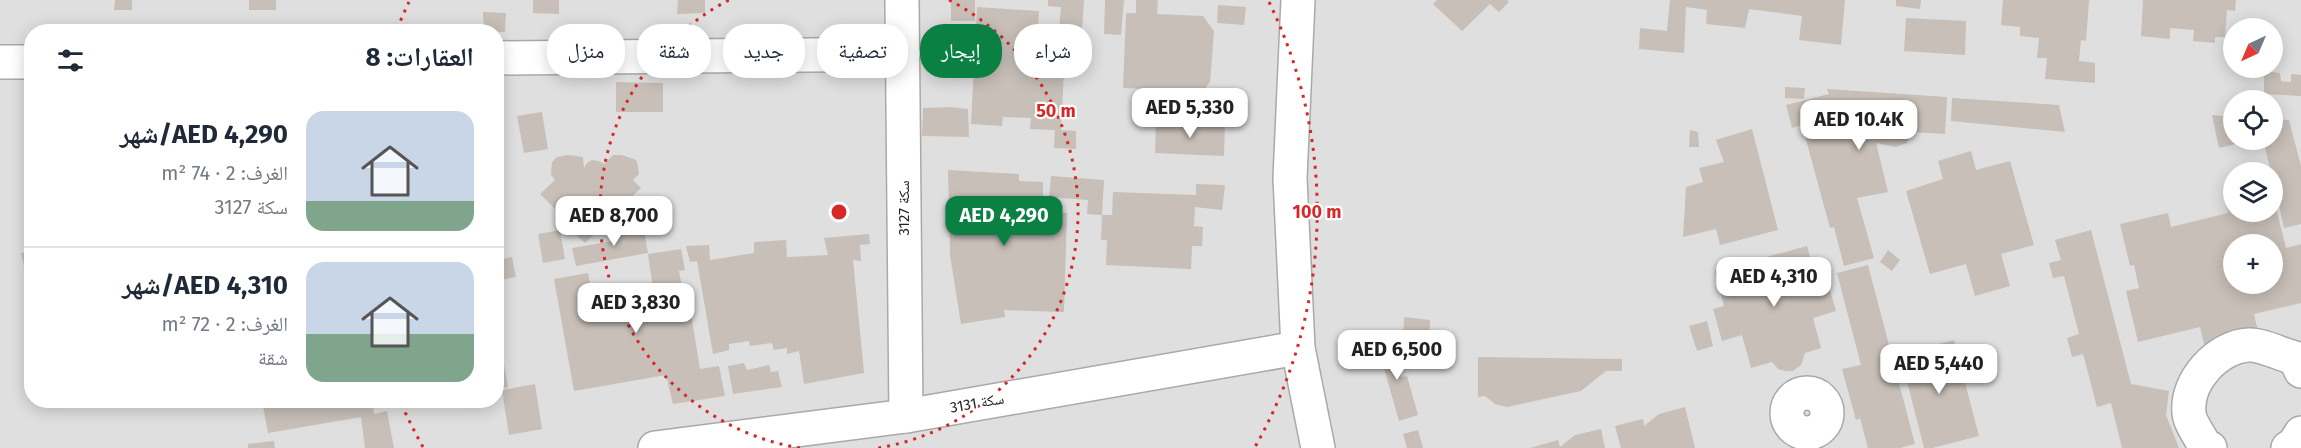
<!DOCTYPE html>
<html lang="ar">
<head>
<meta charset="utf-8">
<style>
  :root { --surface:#fff; --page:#f6f6f7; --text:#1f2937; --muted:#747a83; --line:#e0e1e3; --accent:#0b8043 }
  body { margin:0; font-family:"Fira Sans","Noto Naskh Arabic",sans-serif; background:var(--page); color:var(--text); direction:rtl; height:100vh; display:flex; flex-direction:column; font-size:22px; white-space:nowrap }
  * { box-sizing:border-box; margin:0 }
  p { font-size:20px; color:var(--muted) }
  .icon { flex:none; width:33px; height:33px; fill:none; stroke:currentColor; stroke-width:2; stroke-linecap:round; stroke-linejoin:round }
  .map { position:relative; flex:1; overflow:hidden; direction:ltr }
  .side { position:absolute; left:24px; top:24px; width:480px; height:384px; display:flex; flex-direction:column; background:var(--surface); border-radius:24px; box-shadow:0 3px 15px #0003; direction:rtl }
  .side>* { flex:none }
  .guide { position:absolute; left:522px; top:24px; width:570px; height:54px; direction:rtl; display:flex; gap:12px }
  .needle { width:39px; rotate:224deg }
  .buttons { position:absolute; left:2223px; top:18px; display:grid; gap:12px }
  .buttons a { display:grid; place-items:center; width:60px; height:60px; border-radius:50%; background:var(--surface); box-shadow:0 3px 15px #0003; font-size:30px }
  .price { position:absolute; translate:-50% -51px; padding:0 14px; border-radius:12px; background:#fff; color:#222; font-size:20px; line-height:39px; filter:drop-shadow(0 2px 3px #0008) }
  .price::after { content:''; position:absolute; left:50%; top:36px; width:18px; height:14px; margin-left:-9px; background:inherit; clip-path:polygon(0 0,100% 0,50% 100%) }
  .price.on { background:var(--accent); color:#fff }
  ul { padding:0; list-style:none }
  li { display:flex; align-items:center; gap:18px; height:150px; padding:0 30px }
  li+li { border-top:2px solid var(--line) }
  li span { display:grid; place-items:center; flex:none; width:168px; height:120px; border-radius:18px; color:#555 }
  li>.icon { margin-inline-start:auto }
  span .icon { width:72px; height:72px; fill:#fffc; stroke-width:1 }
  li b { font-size:26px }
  h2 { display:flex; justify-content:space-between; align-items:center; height:72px; padding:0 30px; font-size:26px }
  .tag { padding:0 21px; border-radius:24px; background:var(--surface); box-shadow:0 3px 15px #0003; font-size:21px; line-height:54px }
  .tag.on { background:var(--accent); color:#fff }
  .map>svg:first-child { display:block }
  .residential { fill:#e0dfdf; fill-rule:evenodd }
  .building { fill:#c7bfb8; fill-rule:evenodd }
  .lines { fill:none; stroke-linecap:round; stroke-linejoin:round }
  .minor-casing { stroke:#a9a9a9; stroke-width:36 }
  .minor { stroke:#fff; stroke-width:33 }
  .ring { fill:none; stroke:#d62828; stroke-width:3; stroke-dasharray:3 6 }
  .labels { text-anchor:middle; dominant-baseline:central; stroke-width:4.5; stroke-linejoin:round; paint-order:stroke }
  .street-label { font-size:15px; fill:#222; stroke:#fff }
  .centre { fill:#d62828; stroke:#fff; stroke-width:3 }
  .ring-label { font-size:18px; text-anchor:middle; font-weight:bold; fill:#d62828; stroke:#fff; stroke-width:4.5; stroke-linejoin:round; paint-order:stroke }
</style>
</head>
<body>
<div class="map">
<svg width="2301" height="448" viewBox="0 0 2301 448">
  <rect width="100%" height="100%" fill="#f2efe9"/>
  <path class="residential" d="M0 0H2301V448H0ZM2234 28H2272V68H2234ZM32 32H496V400H32ZM2234 100H2272V140H2234ZM2234 172H2272V212H2234ZM2234 244H2272V284H2234Z"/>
  <g class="building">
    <path d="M115 0H132V10H114Z"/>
    <rect x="249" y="0" width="27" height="10"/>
    <path d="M533 0H559V14L533 13Z"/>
    <path d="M678 0H705V13L677 14Z"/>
    <rect x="951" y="0" width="24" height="21"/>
    <path d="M1048 0H1084L1082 31 1059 29 1061 7 1048 6Z"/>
    <path d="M1105 0H1124L1121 35 1104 34Z"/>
    <path d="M1136 0H1158L1157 14 1203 16 1214 31 1210 82 1203 91 1123 88 1126 13H1136Z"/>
    <path d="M1437 0H1507L1509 2 1499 12 1490 4 1462 31 1433 4Z"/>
    <path d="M1670 0H1845L1841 45 1799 40 1802 16 1749 9 1745 28 1706 24 1707 10 1686 7 1684 53 1639 49 1640 28 1667 31Z"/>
    <path d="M1896 0H1921L1920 9 1896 6Z"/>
    <path d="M2003 0H2089L2086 41 2081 40 2079 61 2095 63V83L2045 79 2047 58H2037L2039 38 2020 36V27L2001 25Z"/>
    <path d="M2143 0H2236L2235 11 2227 10 2225 37H2215V43L2193 41 2194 30 2170 28V39L2141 36Z"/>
    <path d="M1218 5 1246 7 1244 25 1217 23Z"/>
    <path d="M977 7 1039 11 1037 49 1065 51 1061 130 1076 131V149L1054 148 1055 130 1030 129 1031 118 1003 117 1002 126 971 124Z"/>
    <path d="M483 12 506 13 505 32H484Z"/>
    <path d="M1906 18 1966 21 1965 55 1904 51Z"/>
    <path d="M2264 71 2280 73 2281 81 2291 82V74L2301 75V96L2264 94Z"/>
    <path d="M616 82 663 83V112H616Z"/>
    <path d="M1785 87 1805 88 1804 99 1785 98Z"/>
    <path d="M1827 89 1947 97 1945 134 1912 132 1907 143 1896 147 1876 143 1888 192 1857 198 1874 258 1844 266 1834 227 1830 228 1802 125 1792 128 1786 105 1829 94Z"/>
    <path d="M1952 98 2059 105 2065 132 1951 121Z"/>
    <path d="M951 107 968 109 969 137 922 136 923 108Z"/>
    <path d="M542 112 548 149 524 153 517 116Z"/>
    <path d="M2212 115 2234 117V140H2253L2219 148Z"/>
    <path d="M2272 119 2289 120 2301 166V224L2284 228 2272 172H2271L2263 140H2272Z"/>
    <path d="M1156 121 1225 124 1224 156 1155 153Z"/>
    <path d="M1752 129 1778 230 1720 245 1716 229 1683 237 1686 187 1703 182 1699 168 1724 162 1716 140Z"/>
    <path d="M1690 130 1698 132 1699 147H1689Z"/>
    <path d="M1971 151 1976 170 2010 161 2034 245 2001 254 2010 286 1975 296 1966 264 1930 274 1906 191 1943 179 1938 161Z"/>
    <path d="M568 155 583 157 584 168 587 163 592 160 599 161 604 164 613 155H622L636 160 638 166 639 174 633 180 641 188 620 208 619 214 615 219H604L597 225 601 228 585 243 573 232 569 236 560 228 561 215 540 194 555 180 551 175 552 162 557 157Z"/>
    <path d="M948 170 1019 174V181L1043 182V201H1017L1016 211 1067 213 1064 312 1004 310 1005 317 961 324 950 255Z"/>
    <path d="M1051 176 1104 180 1102 215 1087 214 1088 200 1049 197Z"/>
    <path d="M1196 184 1225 185 1222 210 1195 207 1194 226 1203 227 1202 246H1192L1191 269 1106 265 1107 240H1101L1102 215H1112L1113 192 1196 195Z"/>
    <path d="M2234 195V212H2272L2273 196 2286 248 2301 244V303L2254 314 2264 357 2210 369 2200 327 2138 342 2126 291 2139 288 2134 265 2130 266 2120 224 2168 213 2171 227 2228 213 2224 197ZM2234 244H2272V284H2234Z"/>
    <path d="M643 225 648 253 576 266 572 248 613 241 611 231Z"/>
    <path d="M560 230 565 259 543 263 538 234Z"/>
    <path d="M2091 230 2131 384 2169 391 2166 415 2179 448H2122L2111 403 2097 407 2083 354 2072 357 2067 338 2079 334 2064 276 2053 278 2049 263 2061 260 2055 240Z"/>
    <path d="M869 234 870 244 860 245 861 261 853 260 864 373 804 384 799 351 787 354V348L774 350 772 343 750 346 749 341 729 344V350L713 354 697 261 690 262 686 246 709 245 710 260 754 253V242L786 240 787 257 828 255 824 238Z"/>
    <path d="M1807 246 1817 282 1827 280 1836 311 1813 318 1821 348 1805 353 1801 365 1793 371H1785L1778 369 1772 362 1751 368 1742 335 1722 341 1713 309 1724 306 1715 271Z"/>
    <path d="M681 249 685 270 679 271 685 302 690 308 700 369 719 366 725 396 673 404 666 375 574 391 554 279 588 273 593 300 653 288 648 254Z"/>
    <path d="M1888 250 1900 260 1892 271 1880 262Z"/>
    <path d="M32 251V279L27 280 21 253Z"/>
    <path d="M512 257 516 277 496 281V260Z"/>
    <path d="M1868 265 1915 444 1900 448H1868L1860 418 1856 420 1842 369 1861 365 1837 273Z"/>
    <path d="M1404 317 1430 320 1429 340 1403 339Z"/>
    <path d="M1707 321 1713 346 1697 351 1689 326Z"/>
    <path d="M1375 337 1390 338 1401 377 1407 376 1418 415 1399 421Z"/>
    <path d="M1954 340 1979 436 1932 448H1924L1900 354Z"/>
    <path d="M496 351 500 365H504L508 387 496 390Z"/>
    <path d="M1478 357 1622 359V371H1606L1581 391 1507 407 1495 404 1485 396 1478 397Z"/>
    <path d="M744 363 747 370 769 365 771 372 778 371 782 387 733 394 728 366Z"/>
    <path d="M535 384 542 429 509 435 502 390Z"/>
    <path d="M262 400H372L374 414 387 411 394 448H365L361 417 268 433Z"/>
    <path d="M1685 407 1695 448H1621L1615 426 1643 419 1644 426 1659 414Z"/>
    <path d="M1601 429 1605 448H1530L1558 440 1560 447 1575 435Z"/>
    <path d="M1418 430 1423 448H1407L1403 434Z"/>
    <path d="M274 441 275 448H248V444Z"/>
  </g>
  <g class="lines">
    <defs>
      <g id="minor">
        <path d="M902 0 906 416"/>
        <path d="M1298 0 1290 178 1298 348 1318 448"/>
        <path d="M496 58 903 54"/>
        <path d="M0 62H32"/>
        <circle cx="1807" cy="413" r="20"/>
        <path d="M655 448 906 416 1298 348"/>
        <path d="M2210 448 2205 446C2200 436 2189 422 2189 412 2186 381 2218 346 2249 345 2260 344 2283 355 2295 358L2301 371"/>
        <path d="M2288 448 2294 444 2301 433"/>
      </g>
    </defs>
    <use href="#minor" class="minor-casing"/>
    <use href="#minor" class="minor"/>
  </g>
  <g class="ring">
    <path d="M800 448A239 239 0 0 1 729 0M949 0A239 239 0 0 1 878 448"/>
    <path d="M423 447A478 478 0 0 1 401 403M397 29A478 478 0 0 1 409 2M1269 2A478 478 0 0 1 1255 447"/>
  </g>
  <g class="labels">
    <g class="street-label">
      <text transform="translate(904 208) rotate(-90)">سكة 3127</text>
      <text transform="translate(977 403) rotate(-10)">سكة 3131</text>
    </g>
  </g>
  <circle cx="839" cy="212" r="9" class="centre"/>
  <g class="ring-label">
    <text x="1056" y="117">50 m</text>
    <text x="1317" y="218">100 m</text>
  </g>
</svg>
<div class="buttons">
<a><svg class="needle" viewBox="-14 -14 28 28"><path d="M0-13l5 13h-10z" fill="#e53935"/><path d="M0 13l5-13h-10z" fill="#747a83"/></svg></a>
<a><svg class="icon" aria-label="locate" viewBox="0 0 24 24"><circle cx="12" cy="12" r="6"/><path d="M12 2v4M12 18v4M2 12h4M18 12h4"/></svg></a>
<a><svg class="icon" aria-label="layers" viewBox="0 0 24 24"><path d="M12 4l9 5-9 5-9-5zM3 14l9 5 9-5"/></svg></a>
<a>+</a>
</div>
<b class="price" style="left:1190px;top:139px">AED 5,330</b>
<b class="price" style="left:1859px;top:151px">AED 10.4K</b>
<b class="price" style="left:614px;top:247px">AED 8,700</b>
<b class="price on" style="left:1004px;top:247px">AED 4,290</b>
<b class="price" style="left:1774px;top:308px">AED 4,310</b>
<b class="price" style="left:636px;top:334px">AED 3,830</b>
<b class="price" style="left:1397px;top:381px">AED 6,500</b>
<b class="price" style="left:1939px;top:395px">AED 5,440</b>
<div class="guide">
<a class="tag">شراء</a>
<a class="tag on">إيجار</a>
<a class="tag">تصفية</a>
<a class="tag">جديد</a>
<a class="tag">شقة</a>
<a class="tag">منزل</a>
</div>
<section class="side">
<h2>العقارات: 8<svg class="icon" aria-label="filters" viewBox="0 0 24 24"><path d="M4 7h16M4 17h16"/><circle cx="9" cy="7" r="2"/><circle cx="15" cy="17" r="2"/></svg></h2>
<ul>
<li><span style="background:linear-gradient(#c9d6e8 75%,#7fa58c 0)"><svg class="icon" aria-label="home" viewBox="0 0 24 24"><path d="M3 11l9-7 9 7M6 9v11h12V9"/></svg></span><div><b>AED 4,290/شهر</b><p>الغرف: 2 · 74 m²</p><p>سكة 3127</p></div></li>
<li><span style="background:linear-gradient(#c9d6e8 60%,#7fa58c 0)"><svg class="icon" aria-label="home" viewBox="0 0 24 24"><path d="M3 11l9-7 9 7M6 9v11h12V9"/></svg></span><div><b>AED 4,310/شهر</b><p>الغرف: 2 · 72 m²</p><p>شقة</p></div></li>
</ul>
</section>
</div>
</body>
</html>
